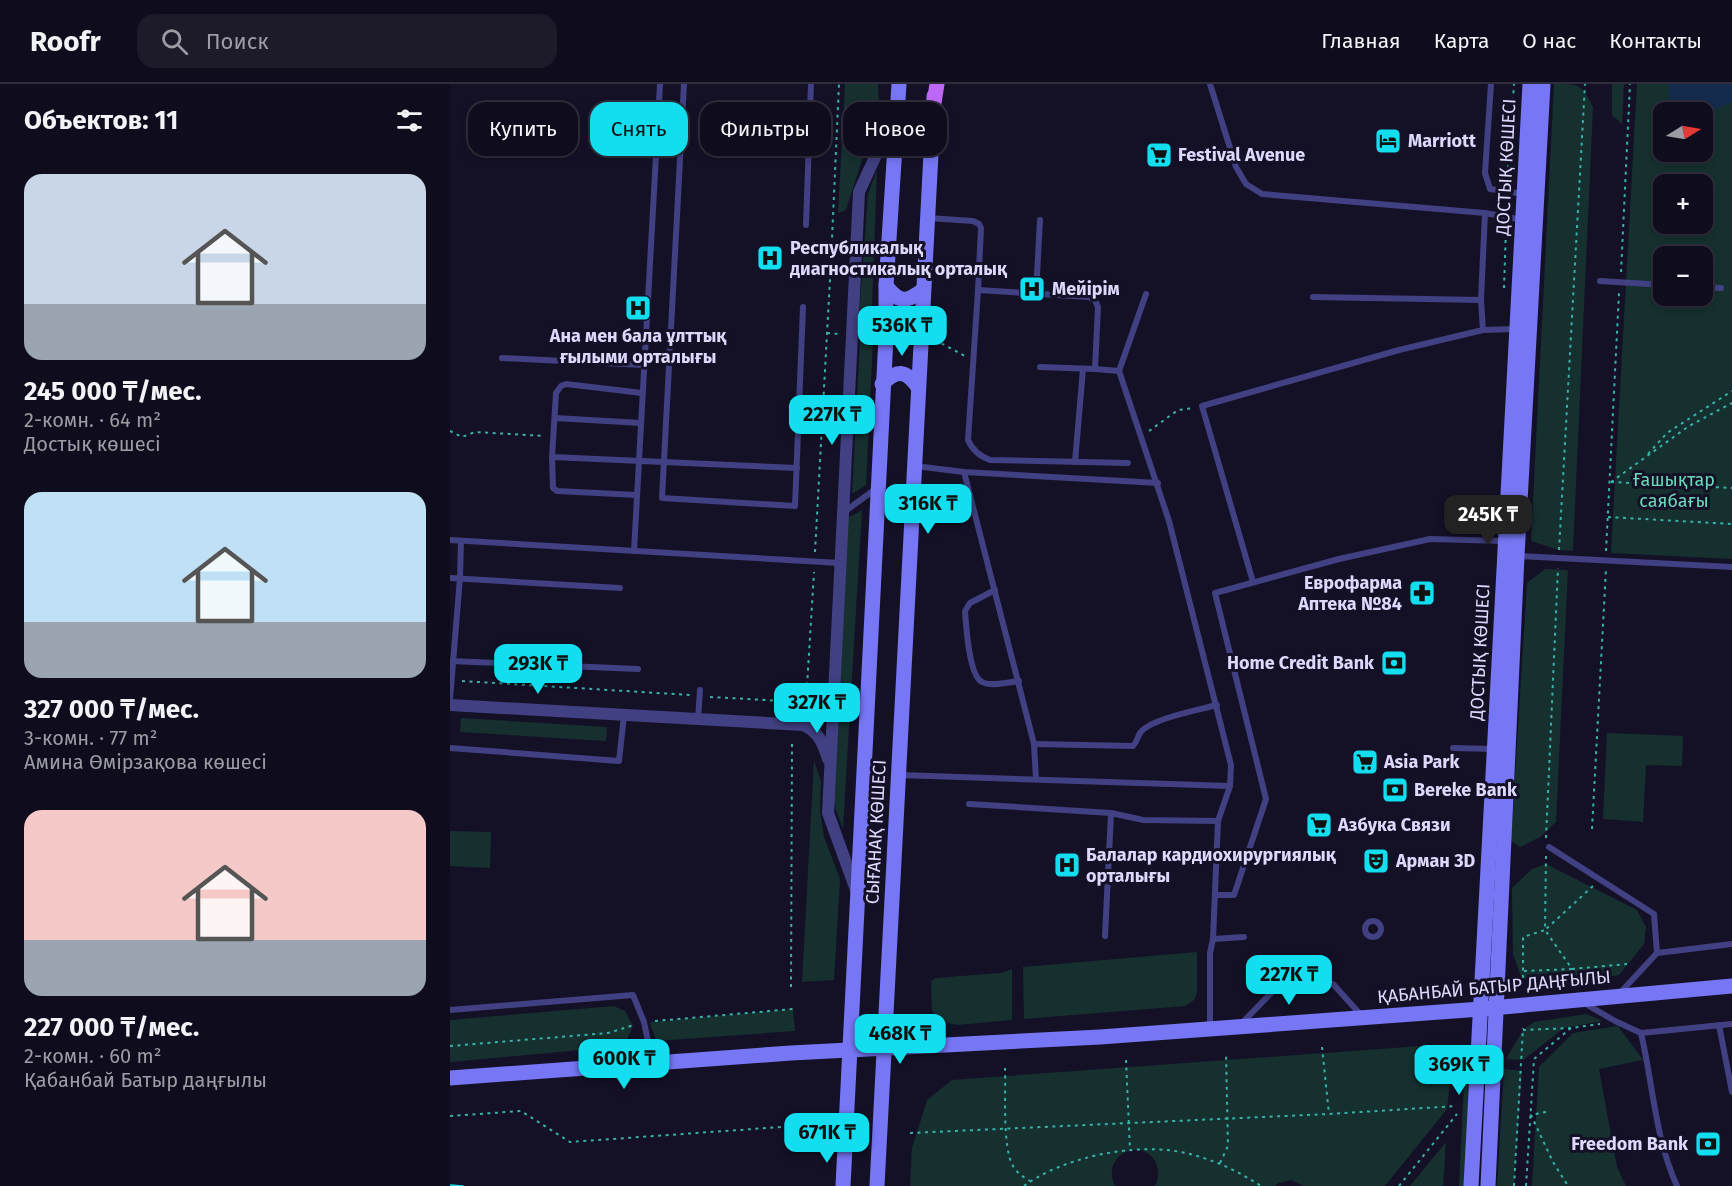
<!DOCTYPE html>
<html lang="ru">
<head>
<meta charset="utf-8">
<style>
  :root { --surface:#0f0d1d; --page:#1d1b2a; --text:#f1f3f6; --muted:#9b9ca4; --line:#2f2d3b; --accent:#12deef }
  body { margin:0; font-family:"Fira Sans",sans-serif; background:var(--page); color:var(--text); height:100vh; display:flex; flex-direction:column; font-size:22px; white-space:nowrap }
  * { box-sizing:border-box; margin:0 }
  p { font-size:20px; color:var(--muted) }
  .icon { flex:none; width:33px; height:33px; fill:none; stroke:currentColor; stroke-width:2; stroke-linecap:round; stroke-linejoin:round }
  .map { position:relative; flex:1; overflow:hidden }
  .panel { display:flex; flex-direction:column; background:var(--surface); width:450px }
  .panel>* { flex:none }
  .hud { position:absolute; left:18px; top:18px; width:570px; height:54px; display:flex; gap:12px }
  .needle { width:39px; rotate:79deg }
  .tools { position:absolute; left:1203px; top:18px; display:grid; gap:12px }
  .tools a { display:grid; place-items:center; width:60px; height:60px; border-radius:12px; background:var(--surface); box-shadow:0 3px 9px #0003,0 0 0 2px var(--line); font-size:30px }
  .price { position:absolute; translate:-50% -51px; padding:0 14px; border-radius:12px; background:var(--accent); color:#111; font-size:20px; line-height:39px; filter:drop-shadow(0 2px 3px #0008) }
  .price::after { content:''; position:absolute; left:50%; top:36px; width:18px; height:14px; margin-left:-9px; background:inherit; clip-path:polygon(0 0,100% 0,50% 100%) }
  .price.on { background:#222; color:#fff }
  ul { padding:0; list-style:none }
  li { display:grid; align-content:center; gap:12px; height:318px; padding:0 24px }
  li span { display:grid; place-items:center; height:186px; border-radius:18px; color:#555 }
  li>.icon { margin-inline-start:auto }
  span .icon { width:108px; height:108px; fill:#fffc; stroke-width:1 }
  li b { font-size:26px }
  h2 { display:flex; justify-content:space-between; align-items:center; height:72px; padding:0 24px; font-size:26px }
  .tag { padding:0 21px; border-radius:18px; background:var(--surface); box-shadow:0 3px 9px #0003,0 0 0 2px var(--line); font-size:21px; line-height:54px }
  .tag.on { background:var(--accent); color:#111 }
  header { display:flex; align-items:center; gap:36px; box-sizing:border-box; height:84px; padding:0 30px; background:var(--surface); border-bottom:2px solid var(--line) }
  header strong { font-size:28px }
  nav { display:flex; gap:33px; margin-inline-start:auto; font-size:21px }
  .search { width:420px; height:54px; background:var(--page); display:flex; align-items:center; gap:15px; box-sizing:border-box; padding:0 21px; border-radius:18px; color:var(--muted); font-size:22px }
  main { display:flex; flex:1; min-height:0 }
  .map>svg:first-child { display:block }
  .green { fill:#15302f; fill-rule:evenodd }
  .water { fill:#142b4e }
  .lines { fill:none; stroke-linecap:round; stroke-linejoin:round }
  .path { stroke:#38b2a8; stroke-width:2; stroke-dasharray:3 4.5; stroke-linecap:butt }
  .lane { stroke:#414082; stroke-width:6 }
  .street { stroke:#414082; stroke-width:12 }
  .secondary { stroke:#7777f6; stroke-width:15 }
  .primary { stroke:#bd68f5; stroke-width:15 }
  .tram { stroke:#12deef; stroke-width:1.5 }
  .labels { text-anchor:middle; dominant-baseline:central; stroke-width:6; stroke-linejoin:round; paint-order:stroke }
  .poi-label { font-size:18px; font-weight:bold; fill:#ddd9fd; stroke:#141127; text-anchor:start }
  .street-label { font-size:18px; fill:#ddd9fd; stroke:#141127 }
  .park-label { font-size:18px; fill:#69d9ba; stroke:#141127 }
</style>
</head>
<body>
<header>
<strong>Roofr</strong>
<div class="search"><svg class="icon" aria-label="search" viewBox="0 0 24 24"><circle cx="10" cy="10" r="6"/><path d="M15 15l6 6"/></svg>Поиск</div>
<nav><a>Главная</a><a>Карта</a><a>О нас</a><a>Контакты</a></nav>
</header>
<main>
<section class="panel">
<h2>Объектов: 11<svg class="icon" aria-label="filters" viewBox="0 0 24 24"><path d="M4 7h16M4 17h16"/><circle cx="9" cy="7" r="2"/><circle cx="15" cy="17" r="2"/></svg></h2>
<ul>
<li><span style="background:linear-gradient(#c9d6e8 70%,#9aa5b1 0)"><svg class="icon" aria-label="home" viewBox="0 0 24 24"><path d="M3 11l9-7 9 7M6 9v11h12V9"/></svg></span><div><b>245 000 ₸/мес.</b><p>2-комн. · 64 m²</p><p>Достық көшесі</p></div></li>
<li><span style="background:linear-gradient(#bfe0f5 70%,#9aa5b1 0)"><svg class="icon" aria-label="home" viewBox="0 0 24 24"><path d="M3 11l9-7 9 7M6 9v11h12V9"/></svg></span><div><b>327 000 ₸/мес.</b><p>3-комн. · 77 m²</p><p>Амина Өмірзақова көшесі</p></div></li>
<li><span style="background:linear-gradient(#f6c9c9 70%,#9aa5b1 0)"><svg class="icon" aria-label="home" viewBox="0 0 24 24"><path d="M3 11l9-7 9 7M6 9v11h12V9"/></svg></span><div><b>227 000 ₸/мес.</b><p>2-комн. · 60 m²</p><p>Қабанбай Батыр даңғылы</p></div></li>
</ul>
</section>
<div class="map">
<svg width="1282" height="1102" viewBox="0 0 1282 1102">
  <rect width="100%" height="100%" fill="#141127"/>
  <g class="green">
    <path d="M395 0H428L430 39 425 52 414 70 396 126 388 129Z"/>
    <path d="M1104 0C1131 0 1131 0 1143 23L1123 467 1109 466 1081 457Z"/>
    <path d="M1162 0H1174L1172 40 1162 31Z"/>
    <path d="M1187 0H1282V475L1161 469ZM1214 28H1252V68H1214ZM1214 100H1252V140H1214ZM1214 172H1252V212H1214Z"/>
    <path d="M427 86 421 247 408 246 418 110Z"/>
    <path d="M410 256H423L416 401 402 410Z"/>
    <path d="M412 426 393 745 383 718 398 434Z"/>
    <path d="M1095 485 1118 486 1106 738 1090 753 1070 763 1061 757 1077 499Z"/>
    <path d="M11 634 157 643 156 657 10 648Z"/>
    <path d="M1157 649 1233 652 1232 682 1196 681 1193 738 1153 735Z"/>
    <path d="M364 677 371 697 370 727 374 753 390 795 384 896 352 898Z"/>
    <path d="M0 747 41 748 40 784 0 782Z"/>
    <path d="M1096 780 1187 826 1196 843 1194 860 1169 891 1099 903 1071 893 1063 870 1062 804 1082 785Z"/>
    <path d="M747 868V909L744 916 735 922 574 935 573 883Z"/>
    <path d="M562 885V936L508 941 487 937 482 926 481 897 486 894 551 889Z"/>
    <path d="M164 922 175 927 183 942 174 962 0 978V936Z"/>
    <path d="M343 925 345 947 206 957 200 938Z"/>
    <path d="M1136 930 1153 937 1114 944 1073 976 1056 975 1073 946 1084 938Z"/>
    <path d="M1168 942 1193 976 1149 985 1167 1083 1176 1102H1082L1089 983 1123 949Z"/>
    <path d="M985 961 1001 988 997 1025 935 1102H854L841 1096 829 1099 825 1102H705C709 1095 709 1087 706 1079 692 1051 650 1071 665 1102H460L462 1064 477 1016 502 996Z"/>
    <path d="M1015 980H1020L1015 1102H1009Z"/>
    <path d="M1054 985 1072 987 1064 1102H1047Z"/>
    <path d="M996 1058 993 1102H960Z"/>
  </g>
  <path class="water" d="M1218 0H1282V18C1276 21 1268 22 1264 28 1256 38 1267 46 1253 55L1252 28H1221Z"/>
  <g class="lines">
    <g class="path">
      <path d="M1057 99 1064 0"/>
      <path d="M1171 188 1180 0"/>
      <path d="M1054 204 1056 144"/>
      <path d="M377 249 389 250"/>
      <path d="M485 256 515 272"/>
      <path d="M0 347 12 353 25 348 95 352"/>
      <path d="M699 347 728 326 744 324"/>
      <path d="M1198 370 1217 349 1282 307"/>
      <path d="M1161 398 1239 342 1282 319"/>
      <path d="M1161 398 1282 404"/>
      <path d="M1158 433 1282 440"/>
      <path d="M1109 466 1135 0"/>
      <path d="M1156 467 1169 209"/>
      <path d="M365 468 381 177 389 0"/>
      <path d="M12 597 240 611"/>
      <path d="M260 613 353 618"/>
      <path d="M345 626 356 618 364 488"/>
      <path d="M1142 745 1156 485"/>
      <path d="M1096 754 1108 484"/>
      <path d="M1143 802 1095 846 1122 885 1177 880"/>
      <path d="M1074 887 1122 885"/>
      <path d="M1073 894V853L1095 846 1096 772"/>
      <path d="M341 903 342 659"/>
      <path d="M205 937 343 925"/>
      <path d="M1073 946 1121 944"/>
      <path d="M0 962 158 949 184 941"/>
      <path d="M872 963 879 1030"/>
      <path d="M676 976 680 1066"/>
      <path d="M555 984C556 1007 552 1063 563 1082 567 1089 573 1093 580 1097"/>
      <path d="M1096 1028 1081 1031 1103 1078 1118 1102"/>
      <path d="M0 1032 71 1027 120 1058 331 1043"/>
      <path d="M460 1049 879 1030 1006 1022"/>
      <path d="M770 1079 778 1062 776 969"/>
      <path d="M574 1102C612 1074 678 1060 725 1067 756 1072 785 1085 811 1102"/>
      <path d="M949 1102 1007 1030"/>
      <path d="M1064 1102 1073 944"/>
      <path d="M1076 1102 1084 975 1121 944 1150 940"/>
    </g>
    <g class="lane">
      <path d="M234 0 212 414 345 422 353 223"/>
      <path d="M760 0 786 83 796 100 812 110 1035 129 1073 136"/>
      <path d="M1041 0 1035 89 1040 105 1074 110"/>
      <path d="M478 134 523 137 529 140 531 144 528 206"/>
      <path d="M356 141 361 0"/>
      <path d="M1150 197 1214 201"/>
      <path d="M1252 203 1271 204"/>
      <path d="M586 209 590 136"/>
      <path d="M863 213 1031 216 1033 246"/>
      <path d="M1031 216 1035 129"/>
      <path d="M52 274 194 281"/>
      <path d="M590 283 645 285"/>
      <path d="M669 287 696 210"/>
      <path d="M192 309 116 300 111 302 106 309 102 373 347 384"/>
      <path d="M105 334 191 339"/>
      <path d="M102 373 103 404 107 407 187 411"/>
      <path d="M625 378 633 285"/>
      <path d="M678 379 540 376C530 372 523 367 518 356L528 206 639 213 645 216 648 223 645 285 669 287 719 437 781 681 780 702 768 737 763 855 760 869V944"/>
      <path d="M465 382 514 388 708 399"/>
      <path d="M514 388 584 660 586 695"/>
      <path d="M394 428 427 404"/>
      <path d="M0 456 390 479"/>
      <path d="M184 467 210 0"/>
      <path d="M1068 472 1282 483"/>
      <path d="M0 494 170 504"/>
      <path d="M803 498 752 322 949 266 1033 246 1066 245"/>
      <path d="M545 506 520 519 515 527C516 541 519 592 532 598 541 603 559 598 569 597"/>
      <path d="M0 577 188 585"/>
      <path d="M0 615 10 494 11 457"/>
      <path d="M248 635 250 606"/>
      <path d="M584 660 683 662C687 658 687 654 690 649 699 635 749 626 767 621"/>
      <path d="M0 664 169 677 174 631"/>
      <path d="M1003 664 1044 665"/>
      <path d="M449 691 780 702"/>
      <path d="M519 720 661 729 693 736 768 737"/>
      <path d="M1099 763 1204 830 1207 869"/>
      <path d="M765 811H784L816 715 765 509 889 475 980 455 1054 457"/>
      <circle cx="923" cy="845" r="8"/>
      <path d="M655 852 661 729"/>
      <path d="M763 855 794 853"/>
      <path d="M1169 910 1207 869 1282 860"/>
      <path d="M1134 919 1165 937 1191 949 1282 940"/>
      <path d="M0 926 183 911 194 938 202 977"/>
      <path d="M791 940 826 904 883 900 911 931"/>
      <path d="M1269 941 1282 1008"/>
      <path d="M1191 949C1203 1000 1205 1054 1227 1102"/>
    </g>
    <g class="street">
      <path d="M0 621 353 641C369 648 373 659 378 675"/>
      <path d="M353 641 364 637 384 618"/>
      <path d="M406 806 378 729 402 251 409 108 445 30"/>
    </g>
    <g class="secondary">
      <path d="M436 202C450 219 455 219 473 206"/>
      <path d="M432 300C447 285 456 286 468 303"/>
      <path d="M0 994 341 969 650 953 1031 925 1282 902"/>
      <path d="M393 1102 436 253V202L449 0"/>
      <path d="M427 1102 484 12"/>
      <path d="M1021 1102 1080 0"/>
      <path d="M1038 1102 1067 472 1093 0"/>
    </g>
    <path class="primary" d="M483 25 487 0"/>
    <path class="tram" d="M0 1101 13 1102"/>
  </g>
  <defs>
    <symbol id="hotel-square" viewBox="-11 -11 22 22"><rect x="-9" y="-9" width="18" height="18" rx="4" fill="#12deef" stroke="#141127"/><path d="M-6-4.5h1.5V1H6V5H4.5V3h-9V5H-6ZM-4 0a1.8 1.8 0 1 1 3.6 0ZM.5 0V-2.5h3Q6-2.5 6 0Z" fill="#111"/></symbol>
    <symbol id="supermarket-square" viewBox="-11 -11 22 22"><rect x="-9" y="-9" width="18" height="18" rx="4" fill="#12deef" stroke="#141127"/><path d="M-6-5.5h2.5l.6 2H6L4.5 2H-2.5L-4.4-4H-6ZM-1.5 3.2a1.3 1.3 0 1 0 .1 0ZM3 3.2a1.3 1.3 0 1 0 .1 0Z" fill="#111"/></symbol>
    <symbol id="hospital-square" viewBox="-11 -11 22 22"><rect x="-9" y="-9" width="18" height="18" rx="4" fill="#12deef" stroke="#141127"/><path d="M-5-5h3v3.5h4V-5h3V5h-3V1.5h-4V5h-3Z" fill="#111"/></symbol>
    <symbol id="pharmacy-square" viewBox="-11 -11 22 22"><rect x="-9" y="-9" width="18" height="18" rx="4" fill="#12deef" stroke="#141127"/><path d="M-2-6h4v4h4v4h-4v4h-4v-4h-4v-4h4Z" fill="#111"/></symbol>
    <symbol id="bank-square" viewBox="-11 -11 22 22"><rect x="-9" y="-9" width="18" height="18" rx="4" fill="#12deef" stroke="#141127"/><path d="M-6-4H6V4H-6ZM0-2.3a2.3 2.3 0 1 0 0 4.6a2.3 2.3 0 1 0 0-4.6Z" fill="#111"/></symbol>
    <symbol id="theatre-square" viewBox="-11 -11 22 22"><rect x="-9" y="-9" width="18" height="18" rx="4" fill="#12deef" stroke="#141127"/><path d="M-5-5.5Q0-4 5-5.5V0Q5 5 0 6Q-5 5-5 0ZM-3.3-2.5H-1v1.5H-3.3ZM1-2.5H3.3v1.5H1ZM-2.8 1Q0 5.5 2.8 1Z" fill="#111"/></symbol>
  </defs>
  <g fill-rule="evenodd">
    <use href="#hotel-square" x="923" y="42" width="30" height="30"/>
    <use href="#supermarket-square" x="694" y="56" width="30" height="30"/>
    <use href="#hospital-square" x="305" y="159" width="30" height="30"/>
    <use href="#hospital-square" x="567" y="190" width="30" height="30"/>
    <use href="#hospital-square" x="173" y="209" width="30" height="30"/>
    <use href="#pharmacy-square" x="957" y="494" width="30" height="30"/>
    <use href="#bank-square" x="929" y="564" width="30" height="30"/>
    <use href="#supermarket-square" x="900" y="663" width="30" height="30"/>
    <use href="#bank-square" x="930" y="691" width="30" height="30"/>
    <use href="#supermarket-square" x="854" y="726" width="30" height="30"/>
    <use href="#theatre-square" x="911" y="762" width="30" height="30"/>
    <use href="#hospital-square" x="602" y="766" width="30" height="30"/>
    <use href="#bank-square" x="1243" y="1045" width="30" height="30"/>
  </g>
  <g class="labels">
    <g class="poi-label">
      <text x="958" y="57">Marriott</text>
      <text x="728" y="71">Festival Avenue</text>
      <text x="340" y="164">Республикалық<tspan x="340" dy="21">диагностикалық орталық</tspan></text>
      <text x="602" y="205">Мейірім</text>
      <text x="188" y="252" text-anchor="middle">Ана мен бала ұлттық<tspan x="188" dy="21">ғылыми орталығы</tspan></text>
      <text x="952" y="499" text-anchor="end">Еврофарма<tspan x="952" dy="21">Аптека №84</tspan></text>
      <text x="924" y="579" text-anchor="end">Home Credit Bank</text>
      <text x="934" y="678">Asia Park</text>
      <text x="964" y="706">Bereke Bank</text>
      <text x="888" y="741">Азбука Связи</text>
      <text x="636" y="771">Балалар кардиохирургиялық<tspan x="636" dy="21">орталығы</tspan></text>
      <text x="946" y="777">Арман 3D</text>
      <text x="1238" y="1060" text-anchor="end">Freedom Bank</text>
    </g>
    <g class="street-label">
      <text transform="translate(1056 83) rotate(-87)">ДОСТЫҚ КӨШЕСІ</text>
      <text transform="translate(1030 568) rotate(-87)">ДОСТЫҚ КӨШЕСІ</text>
      <text transform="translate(426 748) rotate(-87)">СЫҒАНАҚ КӨШЕСІ</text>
      <text transform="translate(1044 903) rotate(-5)">ҚАБАНБАЙ БАТЫР ДАҢҒЫЛЫ</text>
    </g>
    <g class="park-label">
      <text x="1224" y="396">Ғашықтар<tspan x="1224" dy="21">саябағы</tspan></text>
    </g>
  </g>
</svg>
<div class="tools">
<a><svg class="needle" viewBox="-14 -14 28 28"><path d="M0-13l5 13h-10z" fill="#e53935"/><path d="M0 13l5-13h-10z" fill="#9b9ca4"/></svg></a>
<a>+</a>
<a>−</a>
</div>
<b class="price" style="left:452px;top:273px">536K ₸</b>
<b class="price" style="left:382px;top:362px">227K ₸</b>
<b class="price" style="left:478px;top:451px">316K ₸</b>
<b class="price on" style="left:1038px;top:462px">245K ₸</b>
<b class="price" style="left:88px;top:611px">293K ₸</b>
<b class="price" style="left:367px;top:650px">327K ₸</b>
<b class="price" style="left:839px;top:922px">227K ₸</b>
<b class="price" style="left:450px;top:981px">468K ₸</b>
<b class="price" style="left:174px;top:1006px">600K ₸</b>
<b class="price" style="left:1009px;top:1012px">369K ₸</b>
<b class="price" style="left:377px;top:1080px">671K ₸</b>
<div class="hud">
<a class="tag">Купить</a>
<a class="tag on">Снять</a>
<a class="tag">Фильтры</a>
<a class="tag">Новое</a>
</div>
</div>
</main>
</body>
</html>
